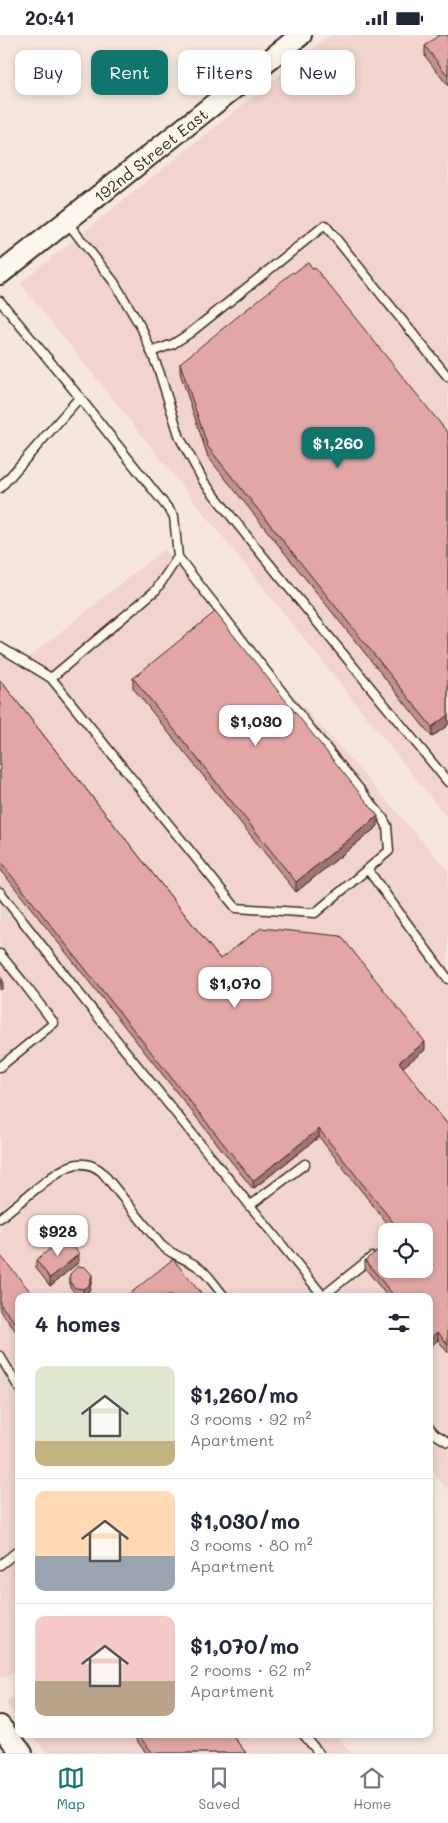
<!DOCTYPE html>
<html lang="en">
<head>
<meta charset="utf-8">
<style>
  :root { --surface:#fff; --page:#f2f2f3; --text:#1f2937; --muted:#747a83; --line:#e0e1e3; --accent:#0f766e }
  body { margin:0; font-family:Mali,sans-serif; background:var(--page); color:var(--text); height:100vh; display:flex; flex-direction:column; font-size:19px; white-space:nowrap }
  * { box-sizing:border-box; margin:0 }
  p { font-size:16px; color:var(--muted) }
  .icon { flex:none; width:28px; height:28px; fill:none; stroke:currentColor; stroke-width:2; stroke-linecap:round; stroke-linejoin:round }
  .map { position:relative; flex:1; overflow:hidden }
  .panel { position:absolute; left:15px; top:1258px; width:418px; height:445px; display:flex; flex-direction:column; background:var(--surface); border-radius:10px; box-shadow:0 2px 8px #0003 }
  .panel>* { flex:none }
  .banner { position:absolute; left:15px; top:15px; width:419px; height:45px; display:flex; gap:10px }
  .controls { position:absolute; left:378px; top:1188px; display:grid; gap:10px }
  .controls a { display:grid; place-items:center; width:55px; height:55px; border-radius:10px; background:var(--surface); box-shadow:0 2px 8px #0003; font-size:25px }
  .price { position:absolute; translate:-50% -42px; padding:0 11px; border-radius:10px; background:#fff; color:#222; font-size:16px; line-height:32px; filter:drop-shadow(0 1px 2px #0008) }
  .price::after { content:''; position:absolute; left:50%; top:30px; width:15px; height:11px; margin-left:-8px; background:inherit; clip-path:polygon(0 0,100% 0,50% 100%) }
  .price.current { background:var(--accent); color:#fff }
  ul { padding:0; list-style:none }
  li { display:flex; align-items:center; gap:15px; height:125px; padding:0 20px }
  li+li { border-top:1px solid var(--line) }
  li span { display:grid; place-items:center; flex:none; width:140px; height:100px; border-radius:10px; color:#555 }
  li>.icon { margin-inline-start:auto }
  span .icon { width:60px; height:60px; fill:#fffc; stroke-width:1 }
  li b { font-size:21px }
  h2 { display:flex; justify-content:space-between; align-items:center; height:60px; padding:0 20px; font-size:21px }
  .pill { padding:0 18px; border-radius:10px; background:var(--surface); box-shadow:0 2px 8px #0003; font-size:18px; line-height:45px }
  .pill.current { background:var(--accent); color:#fff }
  .status { display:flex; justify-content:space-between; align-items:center; height:35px; padding:0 25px; background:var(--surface); direction:ltr }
  .status svg { height:14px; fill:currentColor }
  .dock { display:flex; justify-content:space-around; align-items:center; height:70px; border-top:1px solid var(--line); background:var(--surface); font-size:14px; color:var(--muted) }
  .dock a { display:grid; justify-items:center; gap:2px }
  .dock .current { color:var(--accent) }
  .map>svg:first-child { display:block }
  .built { fill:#f0d4cd; fill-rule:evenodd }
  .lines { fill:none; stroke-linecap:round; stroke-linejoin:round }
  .lane-casing { stroke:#3b2a1e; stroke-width:11 }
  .secondary-casing { stroke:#3b2a1e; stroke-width:24 }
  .lane { stroke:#fbf7ec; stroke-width:8 }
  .secondary { stroke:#fbf7ec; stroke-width:20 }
  .wall { fill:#c2908d; stroke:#3b2a1e }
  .shaded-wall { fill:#9e7573; stroke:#3b2a1e }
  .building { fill:#e2a7a4; stroke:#3b2a1e }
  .labels { text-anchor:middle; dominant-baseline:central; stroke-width:4.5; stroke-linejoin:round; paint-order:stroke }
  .street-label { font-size:16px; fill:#3b2a1e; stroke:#fbf7ec }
</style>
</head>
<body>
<div class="status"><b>20:41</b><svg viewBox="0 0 49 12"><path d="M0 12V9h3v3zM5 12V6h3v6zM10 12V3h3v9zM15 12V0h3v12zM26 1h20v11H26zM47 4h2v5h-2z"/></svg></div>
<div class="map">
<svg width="448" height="1718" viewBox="0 0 448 1718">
  <rect width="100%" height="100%" fill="#f6e7de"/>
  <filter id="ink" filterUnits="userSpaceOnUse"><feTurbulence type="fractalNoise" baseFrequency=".02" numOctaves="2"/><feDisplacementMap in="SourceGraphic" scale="10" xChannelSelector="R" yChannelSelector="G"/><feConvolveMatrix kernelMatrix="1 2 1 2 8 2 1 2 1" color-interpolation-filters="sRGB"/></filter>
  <g filter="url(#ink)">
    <g class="built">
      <path d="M330 0H448V784L20 248Z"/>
      <path d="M164 514 448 835V1455L429 1431V1261H19V1632L4 1643H0V609L18 631ZM386 1196H424V1234H386Z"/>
      <path d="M19 1657V1684L6 1668Z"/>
      <path d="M31 1699H335L351 1718H47Z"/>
    </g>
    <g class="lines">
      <defs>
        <g id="lane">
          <path d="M67 187 114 247 142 294 159 336 180 403 204 447 254 510 448 747"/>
          <path d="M0 266 68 348 174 481 178 522 310 693 383 783 387 791 389 816 315 878 236 873 51 643 0 612"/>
          <path d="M151 317 173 309 190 298 325 190 448 342"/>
          <path d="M0 453 80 362"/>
          <path d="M51 643 156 555 178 522"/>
          <path d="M368 835 448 944"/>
          <path d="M0 857 86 967 323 1261"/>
          <path d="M0 919 22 946 54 988 0 1032"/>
          <path d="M249 1171 305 1129"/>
          <path d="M0 1183C12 1173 25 1163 37 1153 57 1138 78 1117 102 1137L161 1210C172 1220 184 1223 197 1231 208 1238 215 1251 224 1261"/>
          <path d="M323 1261 372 1222"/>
          <path d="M0 1321 19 1353"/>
          <path d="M429 1392 435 1399 448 1407"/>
          <path d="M0 1530 19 1515"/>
          <path d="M303 1699 319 1718"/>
        </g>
        <g id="secondary">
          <path id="s1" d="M0 239 301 0"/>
          <path d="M0 1691 22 1718"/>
        </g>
      </defs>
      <use href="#lane" class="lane-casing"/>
      <use href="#secondary" class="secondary-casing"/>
      <use href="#lane" class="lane"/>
      <use href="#secondary" class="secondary"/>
    </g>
    <g class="wall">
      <path d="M448 0V51L425 21V11Z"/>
      <path d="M180 328 448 398V690L432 702 208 422 180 338Z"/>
      <path d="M133 643 378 791 296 857 133 653Z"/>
      <path d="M0 645 220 924 425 1015 402 1032 448 1090V1318L438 1305 429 1261H387L365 1233V1225L424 1196H393L319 1102 253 1154 0 834Z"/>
      <path d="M0 1220 19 1261V1300L0 1276Z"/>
      <path d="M36 1225 79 1227 50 1251 36 1233Z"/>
      <path d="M70 1239 92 1245 89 1256 83 1260 75 1258 70 1252Z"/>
      <path d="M132 1699H231L246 1718H146Z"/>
    </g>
    <g class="shaded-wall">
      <path d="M448 680V690L432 702V692Z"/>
      <path d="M378 781V791L296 857V847Z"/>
      <path d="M3 945V953L0 955V947Z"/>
      <path d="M425 1007V1015L399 1035V1027Z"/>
      <path d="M319 1094V1102L253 1154V1146Z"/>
      <path d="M79 1219V1227L50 1251V1243Z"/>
      <path d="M92 1240V1245L89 1256 83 1260V1254Z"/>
      <path d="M438 1297V1305L429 1313V1305Z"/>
    </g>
    <g class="building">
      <path d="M439 0H448V41L425 11Z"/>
      <path d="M308 227 313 234 315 233 448 398V680L432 692 208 412 180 328 293 237 294 238Z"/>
      <path d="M215 577 378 781 296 847 133 643Z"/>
      <path d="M0 645 220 924 261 893 341 901 425 1007 399 1027 448 1090V1310L438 1297 429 1305V1261H394L365 1225 386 1209V1234H424V1196H400L319 1094 253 1146 0 826Z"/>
      <path d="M0 941 3 945 0 947Z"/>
      <path d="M66 1202 79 1219 50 1243 36 1225Z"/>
      <path d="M0 1220 34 1261H19V1292L0 1269Z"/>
      <path d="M173 1224 203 1261H127Z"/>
      <path d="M78 1231 85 1232 92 1240 89 1250 83 1254 75 1253 70 1247V1239Z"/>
      <path d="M137 1699H231L246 1718H153Z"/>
    </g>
  </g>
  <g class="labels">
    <g class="street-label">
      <text stroke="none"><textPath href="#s1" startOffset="192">192nd Street East</textPath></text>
    </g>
  </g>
</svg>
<div class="controls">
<a><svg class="icon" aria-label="locate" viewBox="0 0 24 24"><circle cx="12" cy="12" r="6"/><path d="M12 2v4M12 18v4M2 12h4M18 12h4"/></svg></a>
</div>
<b class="price current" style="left:338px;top:434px">$1,260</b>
<b class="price" style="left:256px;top:712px">$1,030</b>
<b class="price" style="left:235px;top:974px">$1,070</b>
<b class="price" style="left:58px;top:1222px">$928</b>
<div class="banner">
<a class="pill">Buy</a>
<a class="pill current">Rent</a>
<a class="pill">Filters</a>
<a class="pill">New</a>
</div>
<section class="panel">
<h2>4 homes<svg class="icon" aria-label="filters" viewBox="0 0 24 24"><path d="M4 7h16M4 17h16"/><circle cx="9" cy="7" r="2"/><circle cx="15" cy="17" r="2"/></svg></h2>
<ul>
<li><span style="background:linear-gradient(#dfe7d0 75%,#c2b280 0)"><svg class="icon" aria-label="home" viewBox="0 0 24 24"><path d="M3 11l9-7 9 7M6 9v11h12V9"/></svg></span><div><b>$1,260/mo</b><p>3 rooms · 92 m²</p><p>Apartment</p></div></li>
<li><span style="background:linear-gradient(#ffd9b3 65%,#9aa5b1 0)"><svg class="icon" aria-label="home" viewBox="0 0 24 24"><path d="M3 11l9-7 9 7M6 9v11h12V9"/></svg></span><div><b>$1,030/mo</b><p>3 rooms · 80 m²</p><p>Apartment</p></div></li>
<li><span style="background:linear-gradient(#f6c9c9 65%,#b9a48a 0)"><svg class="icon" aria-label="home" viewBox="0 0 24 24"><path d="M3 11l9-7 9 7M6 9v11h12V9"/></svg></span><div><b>$1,070/mo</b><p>2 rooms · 62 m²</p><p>Apartment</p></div></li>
</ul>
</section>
</div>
<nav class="dock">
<a class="current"><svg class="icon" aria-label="map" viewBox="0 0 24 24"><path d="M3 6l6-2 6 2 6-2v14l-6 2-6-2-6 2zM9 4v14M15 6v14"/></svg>Map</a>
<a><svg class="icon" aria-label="saved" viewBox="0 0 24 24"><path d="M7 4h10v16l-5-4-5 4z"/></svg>Saved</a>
<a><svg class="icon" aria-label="home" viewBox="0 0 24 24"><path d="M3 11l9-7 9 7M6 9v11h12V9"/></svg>Home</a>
</nav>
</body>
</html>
